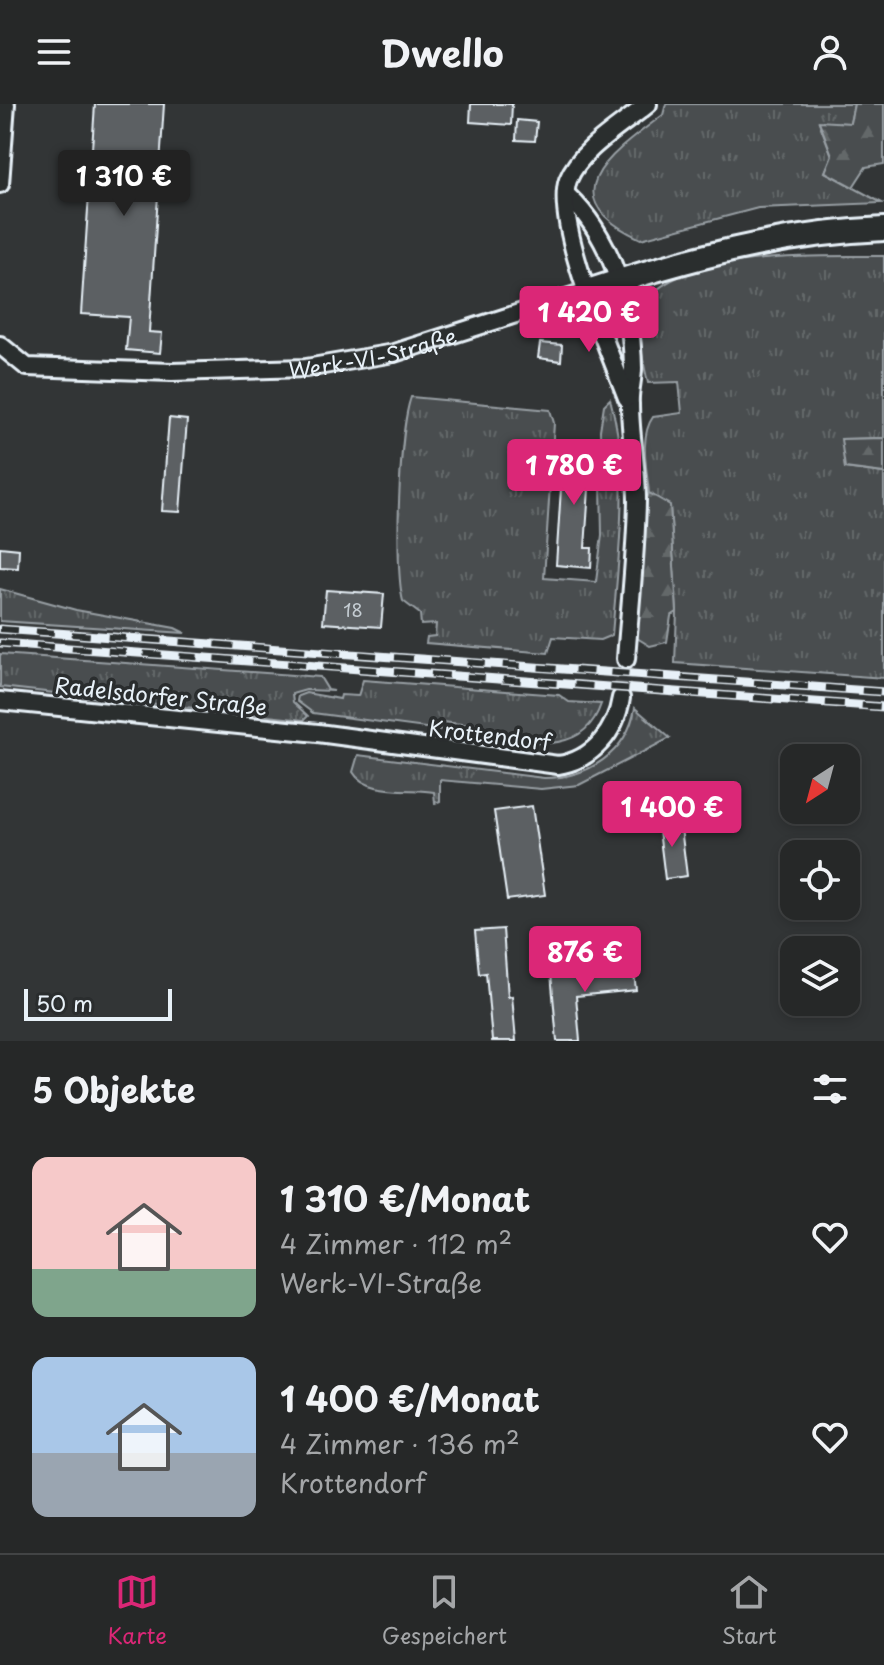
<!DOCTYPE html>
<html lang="de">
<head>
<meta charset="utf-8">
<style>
  :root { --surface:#262828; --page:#2e3030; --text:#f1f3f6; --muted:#a4a6a8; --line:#424445; --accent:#db2777 }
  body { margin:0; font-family:"Playpen Sans",sans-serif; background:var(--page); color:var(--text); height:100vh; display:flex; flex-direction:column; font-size:30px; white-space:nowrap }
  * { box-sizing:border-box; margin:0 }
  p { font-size:26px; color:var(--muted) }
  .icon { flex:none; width:44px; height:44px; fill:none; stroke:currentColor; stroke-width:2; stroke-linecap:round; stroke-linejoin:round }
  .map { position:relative; height:937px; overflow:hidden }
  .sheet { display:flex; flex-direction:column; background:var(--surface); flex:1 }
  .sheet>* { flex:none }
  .needle { width:52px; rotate:216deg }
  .controls { position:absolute; left:780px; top:640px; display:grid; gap:16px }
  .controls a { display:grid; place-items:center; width:80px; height:80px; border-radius:16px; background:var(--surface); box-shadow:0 4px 12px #0003,0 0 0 2px var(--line); font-size:40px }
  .scale { position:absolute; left:24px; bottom:20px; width:148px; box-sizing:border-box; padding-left:8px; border:4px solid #e8f1f8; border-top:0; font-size:22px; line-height:28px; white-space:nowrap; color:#e8f1f8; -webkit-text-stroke:6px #2a2d2e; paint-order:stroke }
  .price { position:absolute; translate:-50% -68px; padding:0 18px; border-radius:8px; background:var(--accent); color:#fff; font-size:26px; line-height:52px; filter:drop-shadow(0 2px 4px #0008) }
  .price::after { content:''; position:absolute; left:50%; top:48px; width:24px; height:18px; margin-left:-12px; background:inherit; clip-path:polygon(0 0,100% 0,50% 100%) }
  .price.selected { background:#222; color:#fff }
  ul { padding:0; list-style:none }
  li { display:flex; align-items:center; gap:24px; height:200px; padding:0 32px }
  li span { display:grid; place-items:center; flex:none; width:224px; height:160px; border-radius:16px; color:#555 }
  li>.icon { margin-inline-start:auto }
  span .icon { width:96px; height:96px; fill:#fffc; stroke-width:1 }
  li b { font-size:34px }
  h2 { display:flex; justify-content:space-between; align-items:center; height:96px; padding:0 32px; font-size:34px }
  header { display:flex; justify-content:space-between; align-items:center; height:104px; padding:0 32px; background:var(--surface); font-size:36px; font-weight:700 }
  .dock { display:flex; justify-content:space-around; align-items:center; height:112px; border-top:2px solid var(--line); background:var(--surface); font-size:22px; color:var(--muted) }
  .dock a { display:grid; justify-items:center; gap:4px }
  .dock .selected { color:var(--accent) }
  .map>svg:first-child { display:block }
  .grass { fill:url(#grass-tufts); stroke:#989fa4; stroke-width:2 }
  .forest { fill:url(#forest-firs); stroke:#989fa4; stroke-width:2 }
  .building { fill:#5c6063; stroke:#e8f1f8; stroke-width:2 }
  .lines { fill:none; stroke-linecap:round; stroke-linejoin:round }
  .minor-tunnel { stroke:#4d5153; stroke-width:16; stroke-dasharray:16 8; stroke-linecap:butt }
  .minor-casing { stroke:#e8f1f8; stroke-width:22 }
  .secondary-casing { stroke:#e8f1f8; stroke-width:28 }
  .minor { stroke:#2a2d2e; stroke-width:16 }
  .secondary { stroke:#2a2d2e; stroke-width:22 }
  .rail-casing { stroke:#e8f1f8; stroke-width:9 }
  .rail { stroke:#2a2d2e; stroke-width:6; stroke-dasharray:18; stroke-linecap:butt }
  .labels { text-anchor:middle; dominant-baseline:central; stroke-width:7; stroke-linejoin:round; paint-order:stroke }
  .number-label { font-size:18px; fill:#c5cdd3 }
  .street-label { font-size:22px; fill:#e8f1f8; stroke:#2a2d2e }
</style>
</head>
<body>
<header><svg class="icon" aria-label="menu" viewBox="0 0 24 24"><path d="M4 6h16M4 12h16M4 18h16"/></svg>Dwello<svg class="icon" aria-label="person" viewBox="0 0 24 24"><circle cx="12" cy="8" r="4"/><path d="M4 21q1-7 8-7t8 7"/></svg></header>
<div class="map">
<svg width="884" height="937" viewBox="0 0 884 937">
  <defs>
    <pattern id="grass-tufts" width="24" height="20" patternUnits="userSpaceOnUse" patternTransform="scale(2)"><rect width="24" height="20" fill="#494d4f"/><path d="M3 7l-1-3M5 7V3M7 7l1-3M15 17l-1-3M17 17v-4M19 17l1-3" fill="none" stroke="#636769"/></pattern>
    <pattern id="forest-firs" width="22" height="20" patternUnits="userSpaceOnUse" patternTransform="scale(2)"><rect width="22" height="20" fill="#494d4f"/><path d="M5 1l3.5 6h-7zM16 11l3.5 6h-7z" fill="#636769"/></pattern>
  </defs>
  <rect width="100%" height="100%" fill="#323536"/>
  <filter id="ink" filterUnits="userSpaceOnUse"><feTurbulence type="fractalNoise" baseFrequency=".0125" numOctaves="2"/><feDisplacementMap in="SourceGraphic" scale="16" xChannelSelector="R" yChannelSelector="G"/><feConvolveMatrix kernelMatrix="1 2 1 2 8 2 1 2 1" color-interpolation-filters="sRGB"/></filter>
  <g filter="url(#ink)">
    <g class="grass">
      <path d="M666 0H854L850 19 819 18 832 52 825 68 882 99 758 104 641 135C549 93 609 51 663 11Z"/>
      <path d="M884 152V334L842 335 845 364 884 369V574L675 559 677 508 670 402 649 389C647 366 639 332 653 313L682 309 679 278 648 279C643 257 636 229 643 206 663 144 831 153 884 152Z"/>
      <path d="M411 293 550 306 554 319 544 474 596 478 602 431 600 326 604 301 610 295C631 369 618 456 612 531L600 536 553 533 548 549 426 539 427 533 435 532 436 520 421 521 420 510 403 497C394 463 399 326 411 293Z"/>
      <path d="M0 485 76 506 175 524 185 529 0 517Z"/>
      <path d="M0 550 320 573 328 586 334 587 306 586 292 590 293 598 308 612 304 616 0 583Z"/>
      <path d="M363 576 559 591 569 598 601 600C583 655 524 638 481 632V622L442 618 440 626 313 609 297 597 298 592 306 589 340 595 341 591 358 592Z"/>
      <path d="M635 604 670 634 579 681 541 685 440 676V697L435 699 434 688C410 684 366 691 353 668L358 651 544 674C588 674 627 649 635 604Z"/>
    </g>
    <g class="forest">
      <path d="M854 0H884V60L866 63 853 83 825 68 832 51 819 17 850 19Z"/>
      <path d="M884 334V369L845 364 841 335Z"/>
      <path d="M649 389 670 401 677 508 671 512 667 538 650 542 637 534 641 410Z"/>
    </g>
    <g class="building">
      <path d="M95 0H164L149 228 162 229 160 249 126 246 129 213 81 210Z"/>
      <path d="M471 0H512L511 21 470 18Z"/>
      <path d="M517 16 537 18 535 37 516 36Z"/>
      <path d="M540 239 562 241 561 257 538 254Z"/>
      <path d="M169 314 187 316 180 408 162 407Z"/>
      <path d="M564 338 592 340 585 444H592L591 464 556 461Z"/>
      <path d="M0 443 19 445 18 464 0 463Z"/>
      <path d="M326 486 384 490 381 523 323 519Z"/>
      <path d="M532 702 545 791 507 796 494 707Z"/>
      <path d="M680 716 687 772 665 775 658 718Z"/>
      <path d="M503 825 508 893 512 892 516 937H492L486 869 479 870 475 827Z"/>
      <path d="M633 861 636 886 576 892 580 937H557L551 869Z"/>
    </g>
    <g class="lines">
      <path class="minor-tunnel" d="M621 594 626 555"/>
      <defs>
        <g id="minor">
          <path d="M0 80 6 0"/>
          <path d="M568 92C613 134 632 204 633 264 633 276 629 288 630 300 630 332 637 364 637 397 636 449 630 502 626 555"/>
          <path id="s1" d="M0 241 27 263 172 268 306 264 394 249 588 187"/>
          <path d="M627 294C610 249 553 119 568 76 580 45 623 21 648 0"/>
          <path d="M0 597 318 629 558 661C593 656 616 627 621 594"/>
        </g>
        <path id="secondary" d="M588 187C685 155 781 129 884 125"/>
      </defs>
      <use href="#minor" class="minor-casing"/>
      <use href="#secondary" class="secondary-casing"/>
      <use href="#minor" class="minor"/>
      <use href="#secondary" class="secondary"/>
      <defs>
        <g id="rail">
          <path d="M0 525 884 588"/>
          <path d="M0 539 884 603"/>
        </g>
      </defs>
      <use href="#rail" class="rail-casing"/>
      <use href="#rail" class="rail"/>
    </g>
  </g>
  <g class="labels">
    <g class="number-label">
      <text x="353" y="505">18</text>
    </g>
    <g class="street-label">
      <text stroke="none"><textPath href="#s1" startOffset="382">Werk-VI-Straße</textPath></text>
      <text transform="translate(161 591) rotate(6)">Radelsdorfer Straße</text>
      <text transform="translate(490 630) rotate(7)">Krottendorf</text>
    </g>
  </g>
</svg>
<div class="controls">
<a><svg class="needle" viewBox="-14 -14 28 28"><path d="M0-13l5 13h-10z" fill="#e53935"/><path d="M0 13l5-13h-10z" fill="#a4a6a8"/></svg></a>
<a><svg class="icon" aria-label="locate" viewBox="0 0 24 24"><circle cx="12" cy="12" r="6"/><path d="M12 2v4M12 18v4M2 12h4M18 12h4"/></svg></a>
<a><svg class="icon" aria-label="layers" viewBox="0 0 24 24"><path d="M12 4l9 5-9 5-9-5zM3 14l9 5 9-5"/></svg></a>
</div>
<div class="scale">50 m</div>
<b class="price selected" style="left:124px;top:114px">1 310 €</b>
<b class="price" style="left:589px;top:250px">1 420 €</b>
<b class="price" style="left:574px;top:403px">1 780 €</b>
<b class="price" style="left:672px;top:745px">1 400 €</b>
<b class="price" style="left:585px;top:890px">876 €</b>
</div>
<section class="sheet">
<h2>5 Objekte<svg class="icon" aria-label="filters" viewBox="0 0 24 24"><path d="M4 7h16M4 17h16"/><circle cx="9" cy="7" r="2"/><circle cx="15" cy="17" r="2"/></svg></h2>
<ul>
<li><span style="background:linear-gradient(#f6c9c9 70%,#7fa58c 0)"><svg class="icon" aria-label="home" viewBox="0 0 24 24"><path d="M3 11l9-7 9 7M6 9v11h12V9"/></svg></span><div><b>1 310 €/Monat</b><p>4 Zimmer · 112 m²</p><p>Werk-VI-Straße</p></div><svg class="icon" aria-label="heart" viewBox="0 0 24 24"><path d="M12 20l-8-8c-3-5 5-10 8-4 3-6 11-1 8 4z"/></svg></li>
<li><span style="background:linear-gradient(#a9c7e8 60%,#9aa5b1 0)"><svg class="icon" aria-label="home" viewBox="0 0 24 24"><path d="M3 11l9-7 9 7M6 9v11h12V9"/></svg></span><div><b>1 400 €/Monat</b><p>4 Zimmer · 136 m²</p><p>Krottendorf</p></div><svg class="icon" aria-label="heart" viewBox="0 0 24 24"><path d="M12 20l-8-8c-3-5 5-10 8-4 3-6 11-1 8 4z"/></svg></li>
</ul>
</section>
<nav class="dock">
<a class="selected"><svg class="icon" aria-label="map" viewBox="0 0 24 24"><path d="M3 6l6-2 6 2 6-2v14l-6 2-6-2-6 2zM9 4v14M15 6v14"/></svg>Karte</a>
<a><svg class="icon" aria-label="saved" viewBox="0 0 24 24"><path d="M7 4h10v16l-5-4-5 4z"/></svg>Gespeichert</a>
<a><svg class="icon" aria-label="home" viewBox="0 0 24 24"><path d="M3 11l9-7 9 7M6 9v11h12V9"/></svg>Start</a>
</nav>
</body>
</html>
